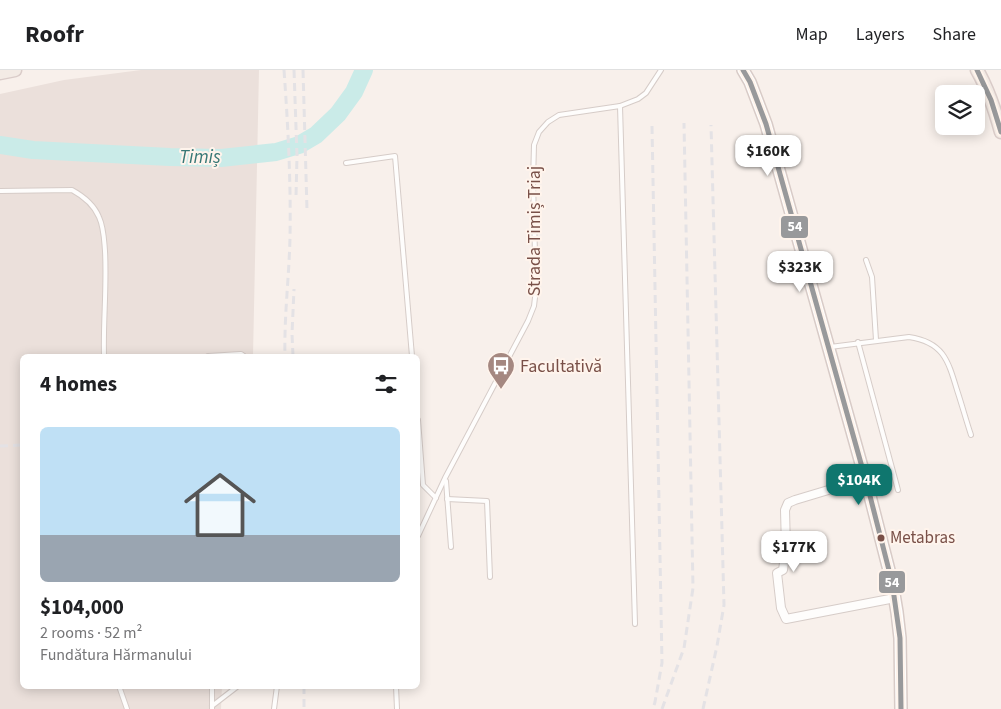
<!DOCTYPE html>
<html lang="en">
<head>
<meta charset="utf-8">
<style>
  :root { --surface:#fff; --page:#f6f6f6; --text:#202124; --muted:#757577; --line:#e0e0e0; --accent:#0f766e }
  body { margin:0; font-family:"Source Sans 3",sans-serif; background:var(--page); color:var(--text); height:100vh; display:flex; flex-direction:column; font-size:19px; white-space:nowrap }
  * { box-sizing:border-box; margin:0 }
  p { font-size:16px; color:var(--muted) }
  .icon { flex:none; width:28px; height:28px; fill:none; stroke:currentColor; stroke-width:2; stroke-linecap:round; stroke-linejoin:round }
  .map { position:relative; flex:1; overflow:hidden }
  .panel { position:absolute; left:20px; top:284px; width:400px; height:335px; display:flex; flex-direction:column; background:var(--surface); border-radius:8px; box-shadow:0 2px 12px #0003 }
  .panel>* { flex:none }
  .fabs { position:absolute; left:935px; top:15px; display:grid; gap:10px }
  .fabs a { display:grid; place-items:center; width:50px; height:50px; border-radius:8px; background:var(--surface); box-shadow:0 2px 12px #0003; font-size:25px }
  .price { position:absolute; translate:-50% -42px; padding:0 11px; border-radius:10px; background:#fff; color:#222; font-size:16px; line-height:32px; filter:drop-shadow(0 1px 2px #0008) }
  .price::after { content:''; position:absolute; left:50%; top:30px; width:15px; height:11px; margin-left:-8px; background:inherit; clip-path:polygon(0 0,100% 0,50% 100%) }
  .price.current { background:var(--accent); color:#fff }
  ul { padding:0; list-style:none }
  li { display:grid; align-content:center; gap:10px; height:265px; padding:0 20px }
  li+li { border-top:1px solid var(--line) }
  li span { display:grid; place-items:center; height:155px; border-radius:8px; color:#555 }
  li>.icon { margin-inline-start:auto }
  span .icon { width:90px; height:90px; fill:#fffc; stroke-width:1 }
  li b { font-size:21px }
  h2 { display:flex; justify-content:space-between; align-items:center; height:60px; padding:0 20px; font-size:21px }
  header { display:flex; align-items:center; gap:30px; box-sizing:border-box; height:70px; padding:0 25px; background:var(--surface); border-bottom:1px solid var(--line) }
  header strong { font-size:24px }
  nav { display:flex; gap:28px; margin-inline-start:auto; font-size:18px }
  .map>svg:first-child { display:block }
  .industrial { fill:#ebe0db }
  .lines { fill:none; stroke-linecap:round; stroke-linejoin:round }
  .river { stroke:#caebe8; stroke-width:18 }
  .lane-casing { stroke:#d6ccc8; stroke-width:6 }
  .street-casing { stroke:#d6ccc8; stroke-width:10 }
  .secondary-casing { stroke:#d8cbc7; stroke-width:14 }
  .primary-casing { stroke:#daccc9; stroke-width:15 }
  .lane { stroke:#fefdfc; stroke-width:4 }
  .street { stroke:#fefdfc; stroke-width:8 }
  .secondary { stroke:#fefdfc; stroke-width:11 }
  .primary { stroke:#f3ebe5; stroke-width:12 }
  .rail { stroke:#e4e2e5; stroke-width:3; stroke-dasharray:8 5; stroke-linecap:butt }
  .bus-1-casing { stroke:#fff4ec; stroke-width:9 }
  .bus-1 { stroke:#98999b; stroke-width:5 }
  .bus-dot { fill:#795048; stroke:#fff4ec; stroke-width:2 }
  .labels { text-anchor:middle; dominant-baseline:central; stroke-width:4; stroke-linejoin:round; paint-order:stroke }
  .bus-label { font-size:17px; fill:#795048; stroke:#fff4ec; text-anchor:start }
  .street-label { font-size:18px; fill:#795048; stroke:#fff4ec }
  .poi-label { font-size:18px; fill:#795048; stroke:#fff4ec; text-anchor:start }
  .water-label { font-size:19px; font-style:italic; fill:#377876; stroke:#fff4ec }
  .line-badge { stroke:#fff4ec; stroke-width:2 }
  .badge-label { font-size:14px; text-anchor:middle; font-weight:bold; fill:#fff }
</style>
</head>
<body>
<header>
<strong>Roofr</strong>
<nav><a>Map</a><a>Layers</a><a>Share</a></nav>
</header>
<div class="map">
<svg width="1001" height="639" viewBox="0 0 1001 639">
  <rect width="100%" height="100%" fill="#f8f0eb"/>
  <path class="industrial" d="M141 0H259L253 286H22V616H222L221 639H0V24L64 10Z"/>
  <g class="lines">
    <path class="river" d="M0 75 33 80 170 87 221 88 276 82 299 75 316 65 338 44 354 22 364 0"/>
    <defs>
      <g id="lane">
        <path d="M620 36 635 554"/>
        <path d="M346 93 395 86 412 286"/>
        <path d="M0 121 72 120C83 126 94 135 99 147 104 158 104 169 105 181 107 216 103 251 104 286"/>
        <path d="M866 190 872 207 876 270"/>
        <path d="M858 272 898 420"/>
        <path d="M830 277 909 267C943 272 948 290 957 320 962 335 966 350 971 365"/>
        <path d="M208 286 241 284 244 286"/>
        <path d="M418 350 423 415 436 428"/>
        <path d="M446 411 451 477"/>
        <path d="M447 429 487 431 490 507"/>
        <path d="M418 466 445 408 528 251 534 236 536 219 533 112 534 75 539 62 548 52 559 45 620 36 638 29 646 23 661 0"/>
        <path d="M119 616 127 639"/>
        <path d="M212 616V639"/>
        <path d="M396 616 397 639"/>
        <path d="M212 636 238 616"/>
        <path d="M274 639 277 616"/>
      </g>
      <path id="street" d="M865 409 795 430 788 433 785 440 786 478 783 500 777 503 781 538 786 549 895 528"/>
      <path id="secondary" d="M743 0 750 12 766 54 869 422 892 512 897 542 900 568 901 639"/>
      <g id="primary">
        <path d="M977 0C988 19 995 40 1001 62"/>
        <path d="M0 3 15 0"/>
      </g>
    </defs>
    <use href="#lane" class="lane-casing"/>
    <use href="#street" class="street-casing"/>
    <use href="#secondary" class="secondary-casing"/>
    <use href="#primary" class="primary-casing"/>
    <use href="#lane" class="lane"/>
    <use href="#street" class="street"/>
    <use href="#secondary" class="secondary"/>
    <use href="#primary" class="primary"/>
    <g class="rail">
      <path d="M284 0C288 56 291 112 290 168 289 208 284 247 285 286"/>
      <path d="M294 0 297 86 296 126"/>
      <path d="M303 0 307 140"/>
      <path d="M652 56 662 593 655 632 653 639"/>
      <path d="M293 286 292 264 294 219"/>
      <path d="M0 376 22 375"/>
      <path d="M304 616V639"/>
      <path d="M662 639 684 578 693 518 684 53"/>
      <path d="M703 639 717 576 724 535 711 55"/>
    </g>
    <defs>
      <g id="bus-1">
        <path d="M743 0 750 12 766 54 869 422 892 512 900 568 901 639"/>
        <path d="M977 0 991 30 1001 62"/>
      </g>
    </defs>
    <use href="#bus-1" class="bus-1-casing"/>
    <use href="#bus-1" class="bus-1"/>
  </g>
  <defs>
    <symbol id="bus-pin" viewBox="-11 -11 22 30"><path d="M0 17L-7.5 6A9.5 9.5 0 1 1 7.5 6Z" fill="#a58881" stroke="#fff4ec"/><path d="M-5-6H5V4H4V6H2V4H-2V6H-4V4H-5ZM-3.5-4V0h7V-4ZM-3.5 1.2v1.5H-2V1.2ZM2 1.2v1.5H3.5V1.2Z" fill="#fff"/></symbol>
  </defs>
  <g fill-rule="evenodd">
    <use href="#bus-pin" x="485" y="280" width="32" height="43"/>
  </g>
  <circle class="bus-dot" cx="881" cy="468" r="4.5"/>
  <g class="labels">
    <g class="bus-label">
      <text x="890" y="468">Metabras</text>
    </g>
    <g class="street-label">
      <text transform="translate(534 161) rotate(-90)">Strada Timiș Triaj</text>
    </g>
    <g class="poi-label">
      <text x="520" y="296">Facultativă</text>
    </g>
    <g class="water-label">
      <text x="200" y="87">Timiș</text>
    </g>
  </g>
  <g class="line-badge">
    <rect x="780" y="145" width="29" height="24" rx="5" fill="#98999b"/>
    <rect x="878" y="500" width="28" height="24" rx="5" fill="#98999b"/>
  </g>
  <g class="badge-label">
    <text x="795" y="161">54</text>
    <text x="892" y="517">54</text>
  </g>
</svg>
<div class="fabs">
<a><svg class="icon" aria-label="layers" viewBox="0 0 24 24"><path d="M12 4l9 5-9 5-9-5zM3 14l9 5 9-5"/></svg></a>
</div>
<b class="price" style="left:768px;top:107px">$160K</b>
<b class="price" style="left:800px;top:223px">$323K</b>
<b class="price current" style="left:859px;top:436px">$104K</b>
<b class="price" style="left:794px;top:503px">$177K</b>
<section class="panel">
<h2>4 homes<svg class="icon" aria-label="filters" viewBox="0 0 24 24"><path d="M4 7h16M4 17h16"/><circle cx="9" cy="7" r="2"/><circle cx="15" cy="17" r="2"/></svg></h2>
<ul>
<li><span style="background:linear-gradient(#bfe0f5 70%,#9aa5b1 0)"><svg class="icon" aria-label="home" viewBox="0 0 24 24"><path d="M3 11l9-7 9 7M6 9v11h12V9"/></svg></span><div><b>$104,000</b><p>2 rooms · 52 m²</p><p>Fundătura Hărmanului</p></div></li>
</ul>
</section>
</div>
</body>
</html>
